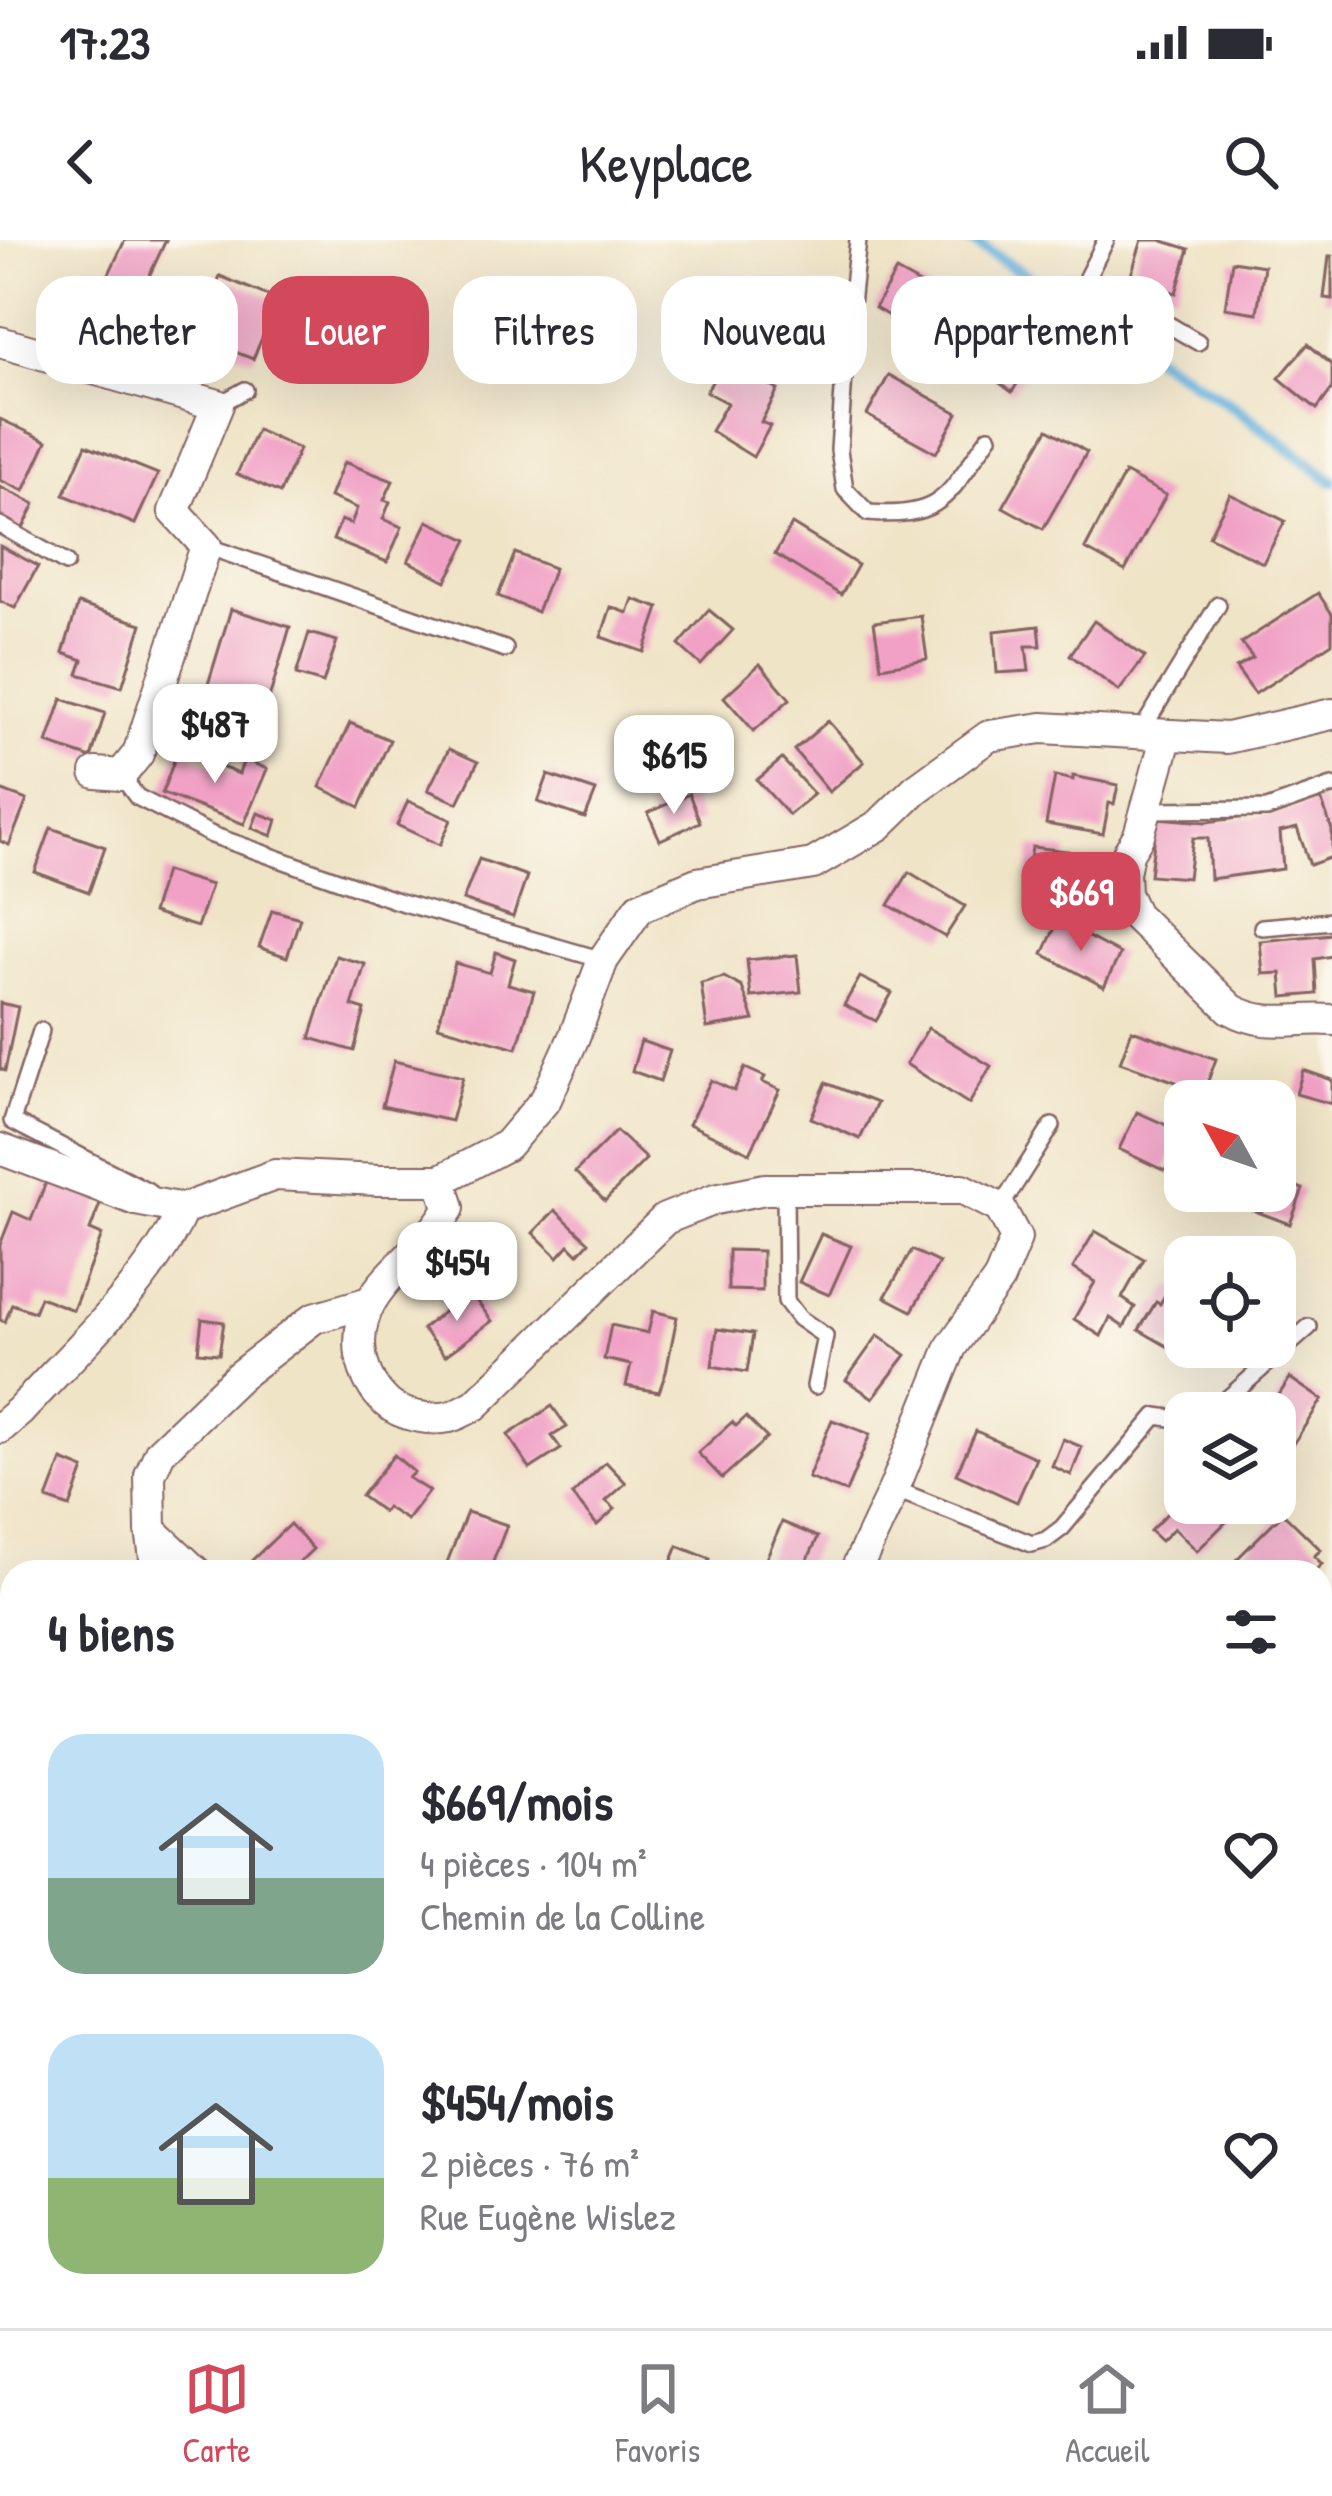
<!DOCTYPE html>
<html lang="fr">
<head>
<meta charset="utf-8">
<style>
  :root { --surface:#fff; --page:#f7f7f7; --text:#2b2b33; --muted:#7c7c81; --line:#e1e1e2; --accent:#d1495b }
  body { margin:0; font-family:"Patrick Hand",sans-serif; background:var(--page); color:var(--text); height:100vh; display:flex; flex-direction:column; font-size:45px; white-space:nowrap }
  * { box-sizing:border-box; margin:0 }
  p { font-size:39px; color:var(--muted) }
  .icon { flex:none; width:66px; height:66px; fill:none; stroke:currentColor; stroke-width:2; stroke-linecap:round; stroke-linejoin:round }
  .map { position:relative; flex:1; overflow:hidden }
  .details { position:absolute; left:0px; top:1320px; width:1332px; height:768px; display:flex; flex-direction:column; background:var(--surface); border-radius:36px 36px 0 0; box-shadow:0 12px 48px #0002 }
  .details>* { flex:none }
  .banner { position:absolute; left:36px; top:36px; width:1260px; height:108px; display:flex; gap:24px }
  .needle { width:78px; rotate:310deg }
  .buttons { position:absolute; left:1164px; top:840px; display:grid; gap:24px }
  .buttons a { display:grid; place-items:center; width:132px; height:132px; border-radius:24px; background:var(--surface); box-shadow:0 12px 48px #0002; font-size:60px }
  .price { position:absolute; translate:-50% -102px; padding:0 27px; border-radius:24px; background:#fff; color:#222; font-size:39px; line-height:78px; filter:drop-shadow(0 3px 6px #0008) }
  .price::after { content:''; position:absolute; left:50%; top:72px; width:36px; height:27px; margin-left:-18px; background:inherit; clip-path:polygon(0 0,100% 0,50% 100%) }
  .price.current { background:var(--accent); color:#fff }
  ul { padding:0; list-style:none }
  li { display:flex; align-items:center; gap:36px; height:300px; padding:0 48px }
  li span { display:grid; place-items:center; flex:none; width:336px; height:240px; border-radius:36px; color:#555 }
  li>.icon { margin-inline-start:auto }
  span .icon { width:144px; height:144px; fill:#fffc; stroke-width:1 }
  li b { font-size:51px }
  h2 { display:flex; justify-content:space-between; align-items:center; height:144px; padding:0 48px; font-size:51px }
  .tag { padding:0 42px; border-radius:36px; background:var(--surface); box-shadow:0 12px 48px #0002; font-size:42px; line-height:108px }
  .tag.current { background:var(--accent); color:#fff }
  .status { display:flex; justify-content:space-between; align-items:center; height:84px; padding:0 60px; background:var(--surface); direction:ltr }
  .status svg { height:33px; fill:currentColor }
  header { display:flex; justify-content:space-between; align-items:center; height:156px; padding:0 48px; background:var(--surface); font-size:54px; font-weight:600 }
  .tab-bar { display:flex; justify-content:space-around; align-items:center; height:168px; border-top:3px solid var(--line); background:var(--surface); font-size:33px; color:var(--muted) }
  .tab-bar a { display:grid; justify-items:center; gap:6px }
  .tab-bar .current { color:var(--accent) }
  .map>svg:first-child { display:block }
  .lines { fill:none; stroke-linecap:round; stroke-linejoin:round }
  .stream { stroke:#65b2de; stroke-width:12 }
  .building { fill:#f1a1c6 }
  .service-casing { stroke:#846462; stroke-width:20 }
  .minor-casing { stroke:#846462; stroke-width:34 }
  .primary-casing { stroke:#846462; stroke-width:52 }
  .service { stroke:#fff; stroke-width:15 }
  .minor { stroke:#fff; stroke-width:30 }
  .primary { stroke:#ebc669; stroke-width:48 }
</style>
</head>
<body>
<div class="status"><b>17:23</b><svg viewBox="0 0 49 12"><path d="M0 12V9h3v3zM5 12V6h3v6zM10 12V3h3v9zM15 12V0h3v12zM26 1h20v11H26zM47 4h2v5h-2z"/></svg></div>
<header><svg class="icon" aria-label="back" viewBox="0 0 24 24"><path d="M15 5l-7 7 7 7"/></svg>Keyplace<svg class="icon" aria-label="search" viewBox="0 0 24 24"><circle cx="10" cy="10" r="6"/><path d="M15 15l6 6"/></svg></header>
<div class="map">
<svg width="1332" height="2088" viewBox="0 0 1332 2088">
  <rect width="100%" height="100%" fill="#fbf7ec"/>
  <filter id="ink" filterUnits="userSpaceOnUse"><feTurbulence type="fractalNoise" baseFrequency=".00833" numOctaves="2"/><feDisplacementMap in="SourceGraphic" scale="24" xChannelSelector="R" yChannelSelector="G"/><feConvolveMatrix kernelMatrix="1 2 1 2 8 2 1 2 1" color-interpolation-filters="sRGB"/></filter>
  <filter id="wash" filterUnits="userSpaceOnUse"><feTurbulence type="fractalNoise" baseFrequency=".004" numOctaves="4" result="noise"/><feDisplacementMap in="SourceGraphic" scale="48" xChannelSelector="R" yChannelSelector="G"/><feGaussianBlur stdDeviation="2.7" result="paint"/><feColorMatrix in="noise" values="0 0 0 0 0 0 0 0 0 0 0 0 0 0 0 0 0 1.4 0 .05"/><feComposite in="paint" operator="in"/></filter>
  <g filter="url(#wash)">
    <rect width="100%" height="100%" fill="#f0e4c7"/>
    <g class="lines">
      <g class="stream">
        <path d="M970 0 1236 168 1332 241"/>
        <path d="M0 1484 12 1495"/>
        <path d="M1320 1779 1332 1781"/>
      </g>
    </g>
    <g id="blocks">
      <g class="building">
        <path d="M125 0H166L131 75 97 59Z"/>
        <path d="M1142 0H1160L1189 9 1176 53 1130 38Z"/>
        <path d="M1329 16H1332V59L1324 58Z"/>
        <path d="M1232 21 1264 26 1257 73 1225 68Z"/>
        <path d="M896 31 938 54 916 92 875 68Z"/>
        <path d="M220 36 278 60 253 119 195 96Z"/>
        <path d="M761 46 797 68 776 104 739 82Z"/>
        <path d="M983 83 1034 116 1012 152 962 115Z"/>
        <path d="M1308 104 1332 125V149L1317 169 1279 138Z"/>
        <path d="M725 120 778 150 761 182 770 186 753 217 711 191 727 163 706 152Z"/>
        <path d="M889 135 958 173 936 213 867 175Z"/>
        <path d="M0 179 47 201 24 251 0 240Z"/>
        <path d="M1048 189 1087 212 1043 289 1003 267Z"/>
        <path d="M257 190 299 209 280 253 237 234Z"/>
        <path d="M86 205 158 234 135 284 64 255Z"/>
        <path d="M344 222 393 241 384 260 390 262 383 279 402 287 387 322 333 300 341 280 351 284 357 268 330 257Z"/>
        <path d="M1125 233 1166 255 1125 331 1085 309Z"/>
        <path d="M0 247 35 264 21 292 0 282Z"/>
        <path d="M1230 254 1285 281 1263 323 1209 296Z"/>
        <path d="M428 281 468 300 446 341 408 321Z"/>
        <path d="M792 284 858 325 841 355 775 314Z"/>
        <path d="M0 306 38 326 15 368 0 361Z"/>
        <path d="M515 313 554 328 537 372 498 356Z"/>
        <path d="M1318 353 1332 374V403L1255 454 1236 428 1253 418 1241 403Z"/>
        <path d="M633 359 659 368 644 412 601 397 611 367 628 373Z"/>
        <path d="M78 364 142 384 122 447 78 434 83 420 63 413Z"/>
        <path d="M231 369 290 387 266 469 206 451Z"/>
        <path d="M709 370 733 390 701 425 679 405Z"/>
        <path d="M921 376 927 419 881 427 874 382Z"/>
        <path d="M1094 381 1145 417 1119 451 1070 415Z"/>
        <path d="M1039 386 1041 406H1026L1029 431 997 433 994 391Z"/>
        <path d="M309 393 337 401 323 443 296 435Z"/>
        <path d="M760 424 790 459 754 491 724 457Z"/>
        <path d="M62 459 105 473 91 518 47 503Z"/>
        <path d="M828 481 864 522 829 552 794 510Z"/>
        <path d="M350 483 390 500 360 567 320 547Z"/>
        <path d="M449 509 478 522 458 563 428 550Z"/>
        <path d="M178 510 239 534 244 519 267 529 244 584 162 553Z"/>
        <path d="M782 519 814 554 789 575 757 540Z"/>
        <path d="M548 535 596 551 585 578 538 562Z"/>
        <path d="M1055 536 1073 540V536L1118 545 1114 564 1109 563 1103 594 1046 584Z"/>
        <path d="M0 550 27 560 9 605 0 601Z"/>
        <path d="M689 554 700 582 660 600 648 573Z"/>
        <path d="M1321 559 1332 590V617L1310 625 1297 588 1280 592 1283 629 1210 639 1208 598H1193L1188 638 1150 635 1157 578 1206 582 1279 573Z"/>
        <path d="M408 561 451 580 440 605 397 585Z"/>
        <path d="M258 573 277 580 272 596 252 588Z"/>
        <path d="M51 588 105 607 89 652 35 632Z"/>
        <path d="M1032 607 1068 611 1064 647 1027 641Z"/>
        <path d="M479 619 527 636 513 677 463 660Z"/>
        <path d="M165 631 211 645 197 687 152 673Z"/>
        <path d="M909 632 965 666 945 697 889 665Z"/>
        <path d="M272 670 300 678 287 717 259 707Z"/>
        <path d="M1058 681 1120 714 1104 747 1043 714Z"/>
        <path d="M1332 694V716L1315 719 1317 754 1283 757 1281 733 1263 734 1260 701Z"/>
        <path d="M496 712 515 719 508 744 534 751 517 808 438 786 455 723 490 733Z"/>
        <path d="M797 715 801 752 751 757 747 720Z"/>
        <path d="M336 716 365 724 352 766 365 770 354 811 310 798Z"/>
        <path d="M724 737 742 747 754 780 707 788 701 743Z"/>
        <path d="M860 737 892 753 876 781 844 765Z"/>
        <path d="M0 763 18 767 5 831 0 829Z"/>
        <path d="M928 788 991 826 969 864 906 824Z"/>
        <path d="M1132 790 1216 819 1204 852 1120 822Z"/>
        <path d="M641 801 670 811 660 841 632 831Z"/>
        <path d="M394 821 463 837 451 881 382 866Z"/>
        <path d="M745 828 765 837 762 842 780 850 750 913 689 884 711 840 734 851Z"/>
        <path d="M1303 830 1332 840V864L1296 854Z"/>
        <path d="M826 843 877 863 860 899 811 878Z"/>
        <path d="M1137 872 1184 893 1165 931 1119 909Z"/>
        <path d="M616 891 646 919 605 961 575 932Z"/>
        <path d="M50 932 104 953 90 990 102 995 73 1070 40 1057 34 1072 12 1064 5 1082 0 1080V1005L13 972 31 980Z"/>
        <path d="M1275 938 1303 949 1290 984 1236 964 1240 951H1275Z"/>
        <path d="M555 970 589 1002 578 1014 569 1005 558 1017 533 993Z"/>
        <path d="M1095 991 1144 1019 1122 1058 1135 1067 1124 1087 1110 1078 1101 1096 1074 1079 1095 1042 1073 1028Z"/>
        <path d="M821 994 851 1006 829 1055 799 1042Z"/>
        <path d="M728 1010 762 1011V1051L728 1050Z"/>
        <path d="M912 1010 939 1023 912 1071 885 1057Z"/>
        <path d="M1171 1044 1185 1052V1107H1209L1198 1124 1139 1090 1156 1062 1160 1064Z"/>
        <path d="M469 1051 492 1081 445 1116 422 1089Z"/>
        <path d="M653 1071 677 1077 666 1132 659 1152 626 1146 631 1125 604 1119 611 1085 648 1093Z"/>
        <path d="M202 1079 224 1082 219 1114 198 1112Z"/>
        <path d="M717 1089 753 1094 747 1132 712 1126Z"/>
        <path d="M878 1095 906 1115 873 1158 846 1140Z"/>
        <path d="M1290 1138 1322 1160 1285 1216 1275 1209V1173H1267Z"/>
        <path d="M552 1166 567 1187 552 1196 561 1209 530 1229 508 1195Z"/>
        <path d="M746 1177 767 1198 722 1238 698 1213 732 1182 736 1186Z"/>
        <path d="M832 1180 870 1194 846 1252 808 1238Z"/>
        <path d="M976 1191 1036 1218 1017 1262 956 1234Z"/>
        <path d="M1063 1199 1082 1207 1071 1235 1052 1226Z"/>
        <path d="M394 1215 414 1232 408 1238 429 1251 407 1280 386 1267 383 1272 361 1256Z"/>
        <path d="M62 1220 84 1229 70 1267 47 1259Z"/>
        <path d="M606 1222 626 1243 606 1261 615 1269 597 1285 572 1255Z"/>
        <path d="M1185 1255V1263H1245L1197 1311 1174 1288 1161 1301 1150 1291Z"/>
        <path d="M467 1272 507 1285 489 1332H466L446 1325Z"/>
        <path d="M1283 1273 1321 1310 1314 1316 1322 1324 1313 1332H1224Z"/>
        <path d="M782 1282 818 1297 802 1332H772L762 1328Z"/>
        <path d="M290 1284 313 1309 289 1332H253L247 1325Z"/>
        <path d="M678 1306 710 1319 704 1332H667Z"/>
        <path d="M1332 1500V1550L1320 1542V1517Z"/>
        <path d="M1320 1579 1332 1583 1329 1593 1332 1594V1619L1321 1651Z"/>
        <path d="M9 1643H12V1734L0 1733V1686H5Z"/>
        <path d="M0 1815 12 1817V1891L0 1890Z"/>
        <path d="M297 2076H336L337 2088H299Z"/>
        <path d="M457 2076H496L497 2088H458Z"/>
        <path d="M653 2076H697V2088H654Z"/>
        <path d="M733 2076H778V2078L736 2088Z"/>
        <path d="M214 2079H279L278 2088H214Z"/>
        <path d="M822 2079 824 2088H794V2087Z"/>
      </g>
    </g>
  </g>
  <g filter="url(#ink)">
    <use href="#blocks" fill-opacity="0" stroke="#846462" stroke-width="3"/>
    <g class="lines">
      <defs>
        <g id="service">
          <path d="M858 0 845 120 839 210 845 249 868 273C945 279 948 253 989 197"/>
          <path d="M1106 0 1087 37 1198 102"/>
          <path d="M218 165 245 150"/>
          <path d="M0 285 66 323"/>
          <path d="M206 306 505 409"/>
          <path d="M1140 493 1218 365"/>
          <path d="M121 535 137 557 212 595 397 661 603 720"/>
          <path d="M1147 570 1267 569 1332 546"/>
          <path d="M1262 687 1332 681"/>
          <path d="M41 791 12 881 148 951"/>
          <path d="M785 948 786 1061 799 1078 825 1096 815 1146"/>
          <path d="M1000 968 1052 886"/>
          <path d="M1211 1173 1309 1087"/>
          <path d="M894 1249 1032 1304 1046 1300 1062 1288 1156 1176 1185 1180"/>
        </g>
        <g id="minor">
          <path d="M0 102 218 165 174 271 206 306 138 514 121 535 96 533"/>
          <path d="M1167 495 1139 595 1128 613 1124 633 1125 654 1135 675 1231 769C1267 789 1293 777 1332 780"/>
          <path d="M0 909 136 960 183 969"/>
          <path d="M441 940 449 968C420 1022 351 1046 361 1115 364 1134 373 1150 387 1163 402 1176 430 1181 449 1177 458 1175 467 1169 475 1165L665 979 715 959 765 949H963L1000 968 1016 998 999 1039 951 1107 894 1249 855 1332"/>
          <path d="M0 1188 20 1171C75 1110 150 1044 183 969L275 935 378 940H441L507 905 546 859 574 797 603 720 640 667 697 643 813 624 879 585 916 549 989 496 1042 488 1227 498 1332 474"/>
          <path d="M151 1290 196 1332"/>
          <path d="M157 1332 151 1290 150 1235 160 1212 239 1136 314 1078 366 1063"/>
          <path d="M1320 1443 1332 1425"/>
          <path d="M1320 1717 1332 1720"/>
          <path d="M0 2041 12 2030"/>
        </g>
        <g id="primary">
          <path d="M1320 1972 1332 1957"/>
          <path d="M1297 2076V2088"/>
        </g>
      </defs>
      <use href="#service" class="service-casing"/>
      <use href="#minor" class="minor-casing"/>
      <use href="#primary" class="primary-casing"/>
      <use href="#service" class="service"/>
      <use href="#minor" class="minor"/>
      <use href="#primary" class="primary"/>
    </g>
  </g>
</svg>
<div class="buttons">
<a><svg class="needle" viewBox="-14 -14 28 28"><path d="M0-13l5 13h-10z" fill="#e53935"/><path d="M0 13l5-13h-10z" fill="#7c7c81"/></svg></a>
<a><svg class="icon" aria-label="locate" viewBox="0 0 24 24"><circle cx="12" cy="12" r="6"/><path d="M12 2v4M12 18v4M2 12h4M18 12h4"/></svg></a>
<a><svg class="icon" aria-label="layers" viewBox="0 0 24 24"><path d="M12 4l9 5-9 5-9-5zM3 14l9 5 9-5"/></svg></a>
</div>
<b class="price" style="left:215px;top:546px">$487</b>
<b class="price" style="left:674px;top:577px">$615</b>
<b class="price current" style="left:1081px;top:714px">$669</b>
<b class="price" style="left:457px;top:1084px">$454</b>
<div class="banner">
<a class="tag">Acheter</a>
<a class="tag current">Louer</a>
<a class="tag">Filtres</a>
<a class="tag">Nouveau</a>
<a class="tag">Appartement</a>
</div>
<section class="details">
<h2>4 biens<svg class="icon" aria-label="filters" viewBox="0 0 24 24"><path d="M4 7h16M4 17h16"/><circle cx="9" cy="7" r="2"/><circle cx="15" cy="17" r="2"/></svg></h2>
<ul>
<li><span style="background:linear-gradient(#bfe0f5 60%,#7fa58c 0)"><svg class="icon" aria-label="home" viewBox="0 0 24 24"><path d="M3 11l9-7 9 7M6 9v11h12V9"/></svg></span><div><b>$669/mois</b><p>4 pièces · 104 m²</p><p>Chemin de la Colline</p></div><svg class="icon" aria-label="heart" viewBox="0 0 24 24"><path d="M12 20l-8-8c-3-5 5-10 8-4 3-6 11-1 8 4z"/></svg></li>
<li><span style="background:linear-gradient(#bfe0f5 60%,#8fb573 0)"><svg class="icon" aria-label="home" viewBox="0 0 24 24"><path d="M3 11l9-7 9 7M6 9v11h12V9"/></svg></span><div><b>$454/mois</b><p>2 pièces · 76 m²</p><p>Rue Eugène Wislez</p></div><svg class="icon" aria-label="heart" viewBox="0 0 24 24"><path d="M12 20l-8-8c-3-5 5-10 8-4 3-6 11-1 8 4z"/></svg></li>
</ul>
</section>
</div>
<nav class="tab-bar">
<a class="current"><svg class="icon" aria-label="map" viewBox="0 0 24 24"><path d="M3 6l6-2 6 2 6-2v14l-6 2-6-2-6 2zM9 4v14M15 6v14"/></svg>Carte</a>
<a><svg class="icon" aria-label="saved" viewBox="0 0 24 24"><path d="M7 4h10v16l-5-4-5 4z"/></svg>Favoris</a>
<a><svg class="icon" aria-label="home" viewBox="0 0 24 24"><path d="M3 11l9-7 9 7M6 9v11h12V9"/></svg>Accueil</a>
</nav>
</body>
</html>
